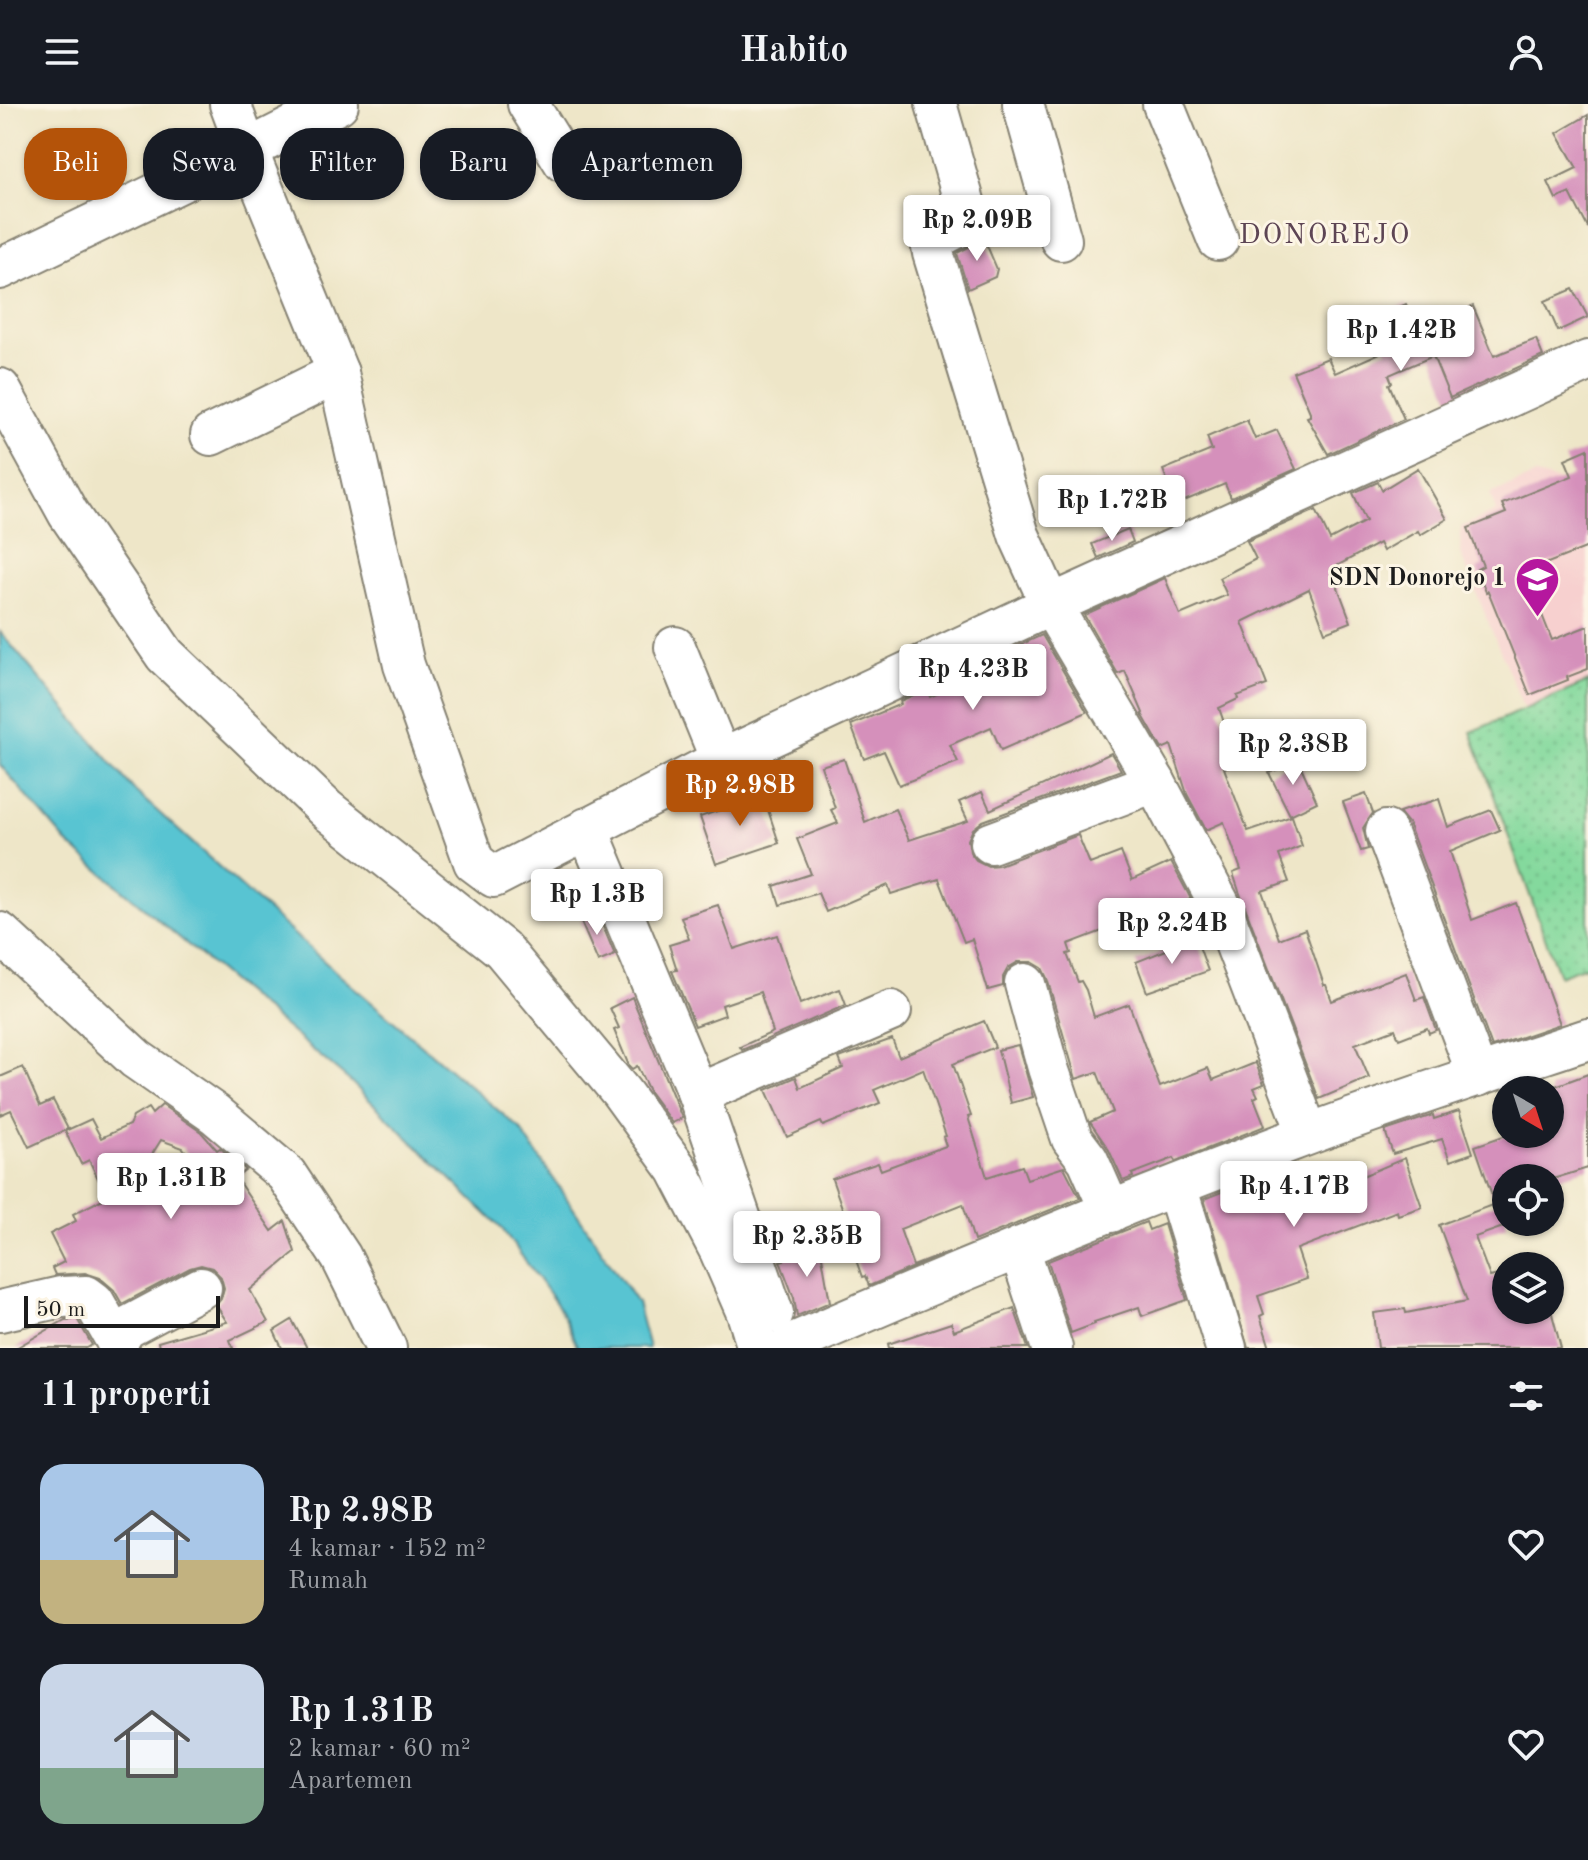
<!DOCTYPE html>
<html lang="id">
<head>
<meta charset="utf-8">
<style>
  :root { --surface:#171b24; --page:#242831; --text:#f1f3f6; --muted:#9ea1a6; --accent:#b45309 }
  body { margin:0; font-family:"Old Standard TT",serif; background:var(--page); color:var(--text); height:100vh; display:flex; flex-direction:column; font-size:30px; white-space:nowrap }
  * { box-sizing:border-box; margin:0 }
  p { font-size:26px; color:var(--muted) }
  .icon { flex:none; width:44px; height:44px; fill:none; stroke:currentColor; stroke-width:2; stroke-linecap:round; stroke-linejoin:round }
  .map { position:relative; height:1244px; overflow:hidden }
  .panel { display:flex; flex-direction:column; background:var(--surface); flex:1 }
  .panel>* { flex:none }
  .guide { position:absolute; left:24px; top:24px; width:800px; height:72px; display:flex; gap:16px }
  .needle { width:52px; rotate:141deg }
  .buttons { position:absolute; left:1492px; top:972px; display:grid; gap:16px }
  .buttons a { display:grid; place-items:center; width:72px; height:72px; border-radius:50%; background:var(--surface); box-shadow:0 2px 6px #0004; font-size:40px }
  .scale { position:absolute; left:24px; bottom:20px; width:196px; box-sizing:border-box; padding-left:8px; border:4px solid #1c1c1c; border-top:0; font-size:22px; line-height:28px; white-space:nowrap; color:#1c1c1c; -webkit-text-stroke:6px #fcf5e5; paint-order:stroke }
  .price { position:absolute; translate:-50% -68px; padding:0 18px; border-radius:8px; background:#fff; color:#222; font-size:26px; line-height:52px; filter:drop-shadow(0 2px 4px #0008) }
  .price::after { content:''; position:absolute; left:50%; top:48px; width:24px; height:18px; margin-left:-12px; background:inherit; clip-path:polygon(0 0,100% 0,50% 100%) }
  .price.on { background:var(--accent); color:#fff }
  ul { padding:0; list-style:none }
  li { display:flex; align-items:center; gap:24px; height:200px; padding:0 40px }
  li span { display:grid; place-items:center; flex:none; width:224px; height:160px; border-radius:24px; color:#555 }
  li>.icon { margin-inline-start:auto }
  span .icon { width:96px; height:96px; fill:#fffc; stroke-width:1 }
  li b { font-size:34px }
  h2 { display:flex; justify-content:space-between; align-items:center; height:96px; padding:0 40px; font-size:34px }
  .chip { padding:0 28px; border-radius:32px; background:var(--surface); box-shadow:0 2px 6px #0004; font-size:28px; line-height:72px }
  .chip.on { background:var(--accent); color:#fff }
  header { display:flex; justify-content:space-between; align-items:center; height:104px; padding:0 40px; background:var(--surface); font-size:36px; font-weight:600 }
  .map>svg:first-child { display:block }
  .built { fill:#f7d0cf }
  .grass { fill:url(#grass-dots); stroke:#507a5c; stroke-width:2 }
  .water { fill:#59c4d2; stroke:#3a7077; stroke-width:2 }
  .building { fill:#d590bb; fill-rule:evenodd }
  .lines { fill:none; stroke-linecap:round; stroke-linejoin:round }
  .minor-casing { stroke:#858172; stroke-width:44 }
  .minor { stroke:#fff; stroke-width:40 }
  .labels { text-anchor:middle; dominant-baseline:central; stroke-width:6; stroke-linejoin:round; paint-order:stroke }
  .poi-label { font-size:24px; font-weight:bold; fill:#1c1c1c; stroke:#fcf5e5; text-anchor:end }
  .quarter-label { font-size:28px; letter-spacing:2px; fill:#5d4554; stroke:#fcf5e5 }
</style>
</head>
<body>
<header><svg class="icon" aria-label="menu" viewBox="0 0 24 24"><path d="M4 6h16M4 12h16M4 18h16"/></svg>Habito<svg class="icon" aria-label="person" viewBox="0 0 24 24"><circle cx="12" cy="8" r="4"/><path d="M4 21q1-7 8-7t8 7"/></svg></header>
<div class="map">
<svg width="1588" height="1244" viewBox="0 0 1588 1244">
  <defs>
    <pattern id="grass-dots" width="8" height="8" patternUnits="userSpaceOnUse" patternTransform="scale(2)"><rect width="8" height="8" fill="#84d99d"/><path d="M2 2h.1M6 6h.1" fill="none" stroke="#71ba87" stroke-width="1.8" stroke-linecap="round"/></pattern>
  </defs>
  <rect width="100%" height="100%" fill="#fcf5e5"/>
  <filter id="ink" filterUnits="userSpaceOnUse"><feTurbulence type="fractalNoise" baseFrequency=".0125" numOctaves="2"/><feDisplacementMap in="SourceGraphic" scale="16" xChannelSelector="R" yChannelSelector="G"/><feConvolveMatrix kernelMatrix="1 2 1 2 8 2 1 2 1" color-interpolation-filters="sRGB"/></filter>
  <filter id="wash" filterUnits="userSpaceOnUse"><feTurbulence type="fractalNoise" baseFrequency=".006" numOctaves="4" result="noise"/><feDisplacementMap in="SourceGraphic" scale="32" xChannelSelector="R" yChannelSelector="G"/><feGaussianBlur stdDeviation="1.8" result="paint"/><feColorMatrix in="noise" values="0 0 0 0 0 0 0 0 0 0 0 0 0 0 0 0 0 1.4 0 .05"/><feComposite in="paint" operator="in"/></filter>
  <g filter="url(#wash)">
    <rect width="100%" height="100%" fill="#eee6c8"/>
    <path class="built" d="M1588 367V578L1524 605 1460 449 1461 423 1496 407 1490 390 1536 371 1563 378Z"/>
    <path class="grass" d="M1588 578V861L1559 872 1471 628Z"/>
    <path class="water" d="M0 528 135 687 337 869 520 1025 637 1199 649 1244H578L560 1205 503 1126 351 978 68 740 0 661Z"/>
    <g id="blocks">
      <g class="building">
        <path d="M1588 11V124L1570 89 1556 95 1548 78 1577 64 1557 29Z"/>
        <path d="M982 130 997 165 995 173 968 185 957 149 969 143Z"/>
        <path d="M1573 185 1588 213 1558 227 1545 197Z"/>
        <path d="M1406 200 1417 226 1473 202 1494 252 1536 235 1543 252 1450 294 1433 252 1389 271 1392 279 1389 280 1404 315 1328 350 1307 313 1310 312V308L1293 268 1328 254 1335 269 1387 246 1374 214Z"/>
        <path d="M1247 316 1255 335 1277 326 1296 365 1231 394 1225 380 1177 400 1163 366 1212 346 1207 333Z"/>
        <path d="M1588 345V443L1525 468 1552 536 1588 522V565L1567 573 1568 576 1530 591 1488 487 1486 488 1477 465 1483 462 1468 424 1506 409 1502 400 1572 372 1565 355Z"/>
        <path d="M1418 364 1447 415 1420 431 1418 427 1383 447 1379 439 1331 465 1351 518 1325 528 1309 485 1242 518 1267 581 1237 592 1238 595 1219 604 1238 659 1224 664 1248 727 1292 712 1302 742 1279 751 1289 778 1262 787 1279 835 1305 825 1324 881H1326L1332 897 1406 869 1416 896 1424 893 1436 926 1429 929 1427 924 1399 935 1395 925 1355 940 1369 974 1319 995 1239 787 1233 769 1241 766 1224 718 1206 726 1187 690 1171 641 1162 645 1142 610 1143 609 1125 567 1118 570 1084 511 1165 474 1180 511 1227 491 1219 474 1256 455 1247 437 1316 406 1330 436 1366 417 1353 389 1378 378 1382 386Z"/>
        <path d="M1128 425 1133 438 1098 454 1092 440Z"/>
        <path d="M1042 531 1087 608 1001 646 991 623 950 641 958 658 899 681 884 647 864 655 851 621 901 600 900 597 927 585 930 593 970 575 966 566Z"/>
        <path d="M1111 649 1121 666 983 717 973 725 968 736 970 748 976 756 988 762 999 761 1078 731 1090 760 1121 748 1132 776 1171 758 1191 795 1138 818 1136 814 1068 840 1071 849 1067 850 1078 878 1081 877 1086 886 1094 913 1129 900 1160 983 1208 964 1213 976 1255 959V957L1264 980 1254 984 1258 992 1254 994 1265 1022 1176 1057 1174 1054 1132 1070 1133 1073 1123 1077 1109 1046 1090 1018 1113 1008 1097 968 1076 975 1047 874 1042 864 1032 858H1018L1008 864 1003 873V882L988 886 972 835 964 838 939 775 891 790 888 781 826 808 818 789 780 801 774 782 811 770 797 735 838 719 831 706 835 704 821 662 844 655 865 718 895 705 909 736 968 717 959 698 982 688 990 706Z"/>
        <path d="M1298 656 1317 698 1290 711 1269 669Z"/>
        <path d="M761 685 779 739 716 760 700 713 740 699 738 693Z"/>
        <path d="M1366 690 1373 709 1363 724 1368 745 1361 747 1343 698Z"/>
        <path d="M1439 695 1448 723 1491 706 1500 726 1450 747 1472 816 1516 799 1560 920 1492 943 1408 719 1399 708Z"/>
        <path d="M718 801 734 845 777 831 800 900 840 885 846 901 742 946 740 943 773 928 760 888 722 901 725 911 695 922 672 867 677 866 669 841 689 835 681 813Z"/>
        <path d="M597 808 615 851 598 858 580 816Z"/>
        <path d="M1196 834 1208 867 1147 888 1136 858Z"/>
        <path d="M632 893 682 1014 672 1019 650 989 637 962 632 965 629 962 614 926 619 924 610 904Z"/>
        <path d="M984 917 995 943 953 960 971 1012 968 1013 987 1073 1022 1062 1027 1075 1064 1063 1080 1094 974 1137 963 1100 900 1125 913 1162 949 1148 869 1182 865 1172 862 1173 842 1116 846 1115 832 1075 878 1059 881 1066 946 1042 943 1033 946 1032 923 965 874 986 880 999 823 1022 821 1018 787 1033 766 986 796 973 800 984 843 964 839 954 892 935 899 953Z"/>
        <path d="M1018 941 1033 993 1011 999 998 946Z"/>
        <path d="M23 963 40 1002 53 996 68 1025 29 1043 11 1006 0 1011V973Z"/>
        <path d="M1588 970V1064L1556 1074H1506V1122L1475 1133 1490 1173 1506 1169V1206H1551L1561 1244H1378L1374 1209 1405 1205 1406 1209 1467 1197 1439 1121 1495 1100 1475 1042 1509 1030H1550V984Z"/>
        <path d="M162 1001 201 1028 217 1046 220 1044 246 1066 236 1074 272 1127 285 1117 295 1148 250 1186 268 1218 230 1236 233 1244H159L158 1238 227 1218 216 1201 221 1195 224 1184 221 1173 212 1164 201 1161 190 1164 122 1200 114 1186 100 1174 85 1169 55 1171 52 1164 64 1158 50 1130 76 1117 73 1110 107 1093 89 1056 81 1060 65 1027 91 1015 101 1034 129 1021 133 1013 148 1004 152 1010ZM161 1036 183 1044 203 1071 160 1093 144 1063Z"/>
        <path d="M1459 1007 1473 1049 1450 1057 1442 1035 1393 1050 1385 1027 1433 1011 1434 1015Z"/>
        <path d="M1405 1054 1422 1103 1398 1111 1397 1107 1297 1145 1307 1175 1258 1192 1264 1210 1260 1212 1270 1244H1248L1204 1095 1224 1087 1226 1094 1310 1062 1320 1090Z"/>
        <path d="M1146 1118 1149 1126 1164 1120 1187 1196 1142 1212 1139 1203 1094 1218 1095 1220 1071 1229 1048 1157Z"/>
        <path d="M820 1141 830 1198 797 1212 794 1194 780 1157 784 1156 783 1153Z"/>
        <path d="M1014 1204 1028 1244H889L888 1240 951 1219 954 1227Z"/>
        <path d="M77 1215 92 1241 87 1244H16L65 1216Z"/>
        <path d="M292 1216 307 1244H282L274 1227Z"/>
      </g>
    </g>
  </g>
  <g filter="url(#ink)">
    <use href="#blocks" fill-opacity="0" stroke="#858172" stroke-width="2"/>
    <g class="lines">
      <defs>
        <g id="minor">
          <path d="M230 0 247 46 338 0"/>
          <path d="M528 0 564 58"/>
          <path d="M936 0 968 111 958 123 934 135 931 138 933 149 1019 431 1051 501 1155 678 1222 805 1308 1030"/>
          <path d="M1023 0 1061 136"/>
          <path d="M1163 0 1218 136"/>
          <path d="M0 165 247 46 338 269 404 561 474 758 494 773 721 656 1051 501 1588 257"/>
          <path d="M0 285 68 409 165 551 326 705 502 845 621 988 677 1065 720 1147 747 1209 758 1244"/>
          <path d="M211 331 338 269"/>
          <path d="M675 543 721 656"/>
          <path d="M587 724 698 990 773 1209"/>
          <path d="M1386 727 1478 972"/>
          <path d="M991 739 1155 678"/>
          <path d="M0 829 136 955 215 1010 286 1070 341 1153 386 1244"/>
          <path d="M1025 880 1048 964 1072 1035 1088 1056 1111 1108"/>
          <path d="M698 990 891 907"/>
          <path d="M1176 1082 1226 1244"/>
          <path d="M1019 1144 1052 1244"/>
          <path d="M0 1207 61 1193 86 1192 94 1198 117 1238"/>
          <path d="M118 1244 117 1238 126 1224 201 1184"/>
          <path d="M789 1244 791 1240C961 1166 1134 1096 1307 1031 1400 996 1494 966 1588 935"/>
        </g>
      </defs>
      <use href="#minor" class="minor-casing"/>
      <use href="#minor" class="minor"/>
    </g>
  </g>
  <defs>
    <symbol id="school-pin" viewBox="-11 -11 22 30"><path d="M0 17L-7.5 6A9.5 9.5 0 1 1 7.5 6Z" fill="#b5179e" stroke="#fcf5e5"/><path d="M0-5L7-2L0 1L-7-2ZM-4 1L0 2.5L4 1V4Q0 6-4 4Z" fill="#fff"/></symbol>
  </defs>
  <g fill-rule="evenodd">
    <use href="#school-pin" x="1512" y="450" width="51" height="69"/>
  </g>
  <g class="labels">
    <g class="poi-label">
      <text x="1506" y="475">SDN Donorejo 1</text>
    </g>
    <g class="quarter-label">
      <text x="1325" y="132">DONOREJO</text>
    </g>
  </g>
</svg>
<div class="buttons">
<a><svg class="needle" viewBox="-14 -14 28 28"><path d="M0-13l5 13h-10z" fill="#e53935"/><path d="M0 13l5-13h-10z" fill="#9ea1a6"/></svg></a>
<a><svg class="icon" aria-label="locate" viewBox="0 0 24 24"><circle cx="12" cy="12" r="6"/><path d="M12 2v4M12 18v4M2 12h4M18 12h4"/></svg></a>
<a><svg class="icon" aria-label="layers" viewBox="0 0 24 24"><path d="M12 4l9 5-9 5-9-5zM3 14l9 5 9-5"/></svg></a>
</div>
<div class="scale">50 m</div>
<b class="price" style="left:977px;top:159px">Rp 2.09B</b>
<b class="price" style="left:1401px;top:269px">Rp 1.42B</b>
<b class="price" style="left:1112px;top:439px">Rp 1.72B</b>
<b class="price" style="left:973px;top:608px">Rp 4.23B</b>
<b class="price" style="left:1293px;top:683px">Rp 2.38B</b>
<b class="price on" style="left:740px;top:724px">Rp 2.98B</b>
<b class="price" style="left:597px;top:833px">Rp 1.3B</b>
<b class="price" style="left:1172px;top:862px">Rp 2.24B</b>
<b class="price" style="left:171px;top:1117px">Rp 1.31B</b>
<b class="price" style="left:1294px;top:1125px">Rp 4.17B</b>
<b class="price" style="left:807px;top:1175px">Rp 2.35B</b>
<div class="guide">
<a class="chip on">Beli</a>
<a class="chip">Sewa</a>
<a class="chip">Filter</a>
<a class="chip">Baru</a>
<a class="chip">Apartemen</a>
</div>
</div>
<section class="panel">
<h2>11 properti<svg class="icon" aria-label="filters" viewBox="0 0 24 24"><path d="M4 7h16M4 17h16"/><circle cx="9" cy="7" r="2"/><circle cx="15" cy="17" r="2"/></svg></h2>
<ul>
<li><span style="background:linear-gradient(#a9c7e8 60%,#c2b280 0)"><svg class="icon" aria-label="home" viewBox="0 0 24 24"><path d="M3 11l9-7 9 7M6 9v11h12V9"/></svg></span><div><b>Rp 2.98B</b><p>4 kamar · 152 m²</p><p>Rumah</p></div><svg class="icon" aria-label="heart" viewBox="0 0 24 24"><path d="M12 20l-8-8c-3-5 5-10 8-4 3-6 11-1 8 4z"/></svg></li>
<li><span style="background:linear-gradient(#c9d6e8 65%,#7fa58c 0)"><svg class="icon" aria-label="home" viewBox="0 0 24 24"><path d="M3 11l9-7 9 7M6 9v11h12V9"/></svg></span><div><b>Rp 1.31B</b><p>2 kamar · 60 m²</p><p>Apartemen</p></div><svg class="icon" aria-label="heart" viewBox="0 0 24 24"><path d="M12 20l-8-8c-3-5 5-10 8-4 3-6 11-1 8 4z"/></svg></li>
</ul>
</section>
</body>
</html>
